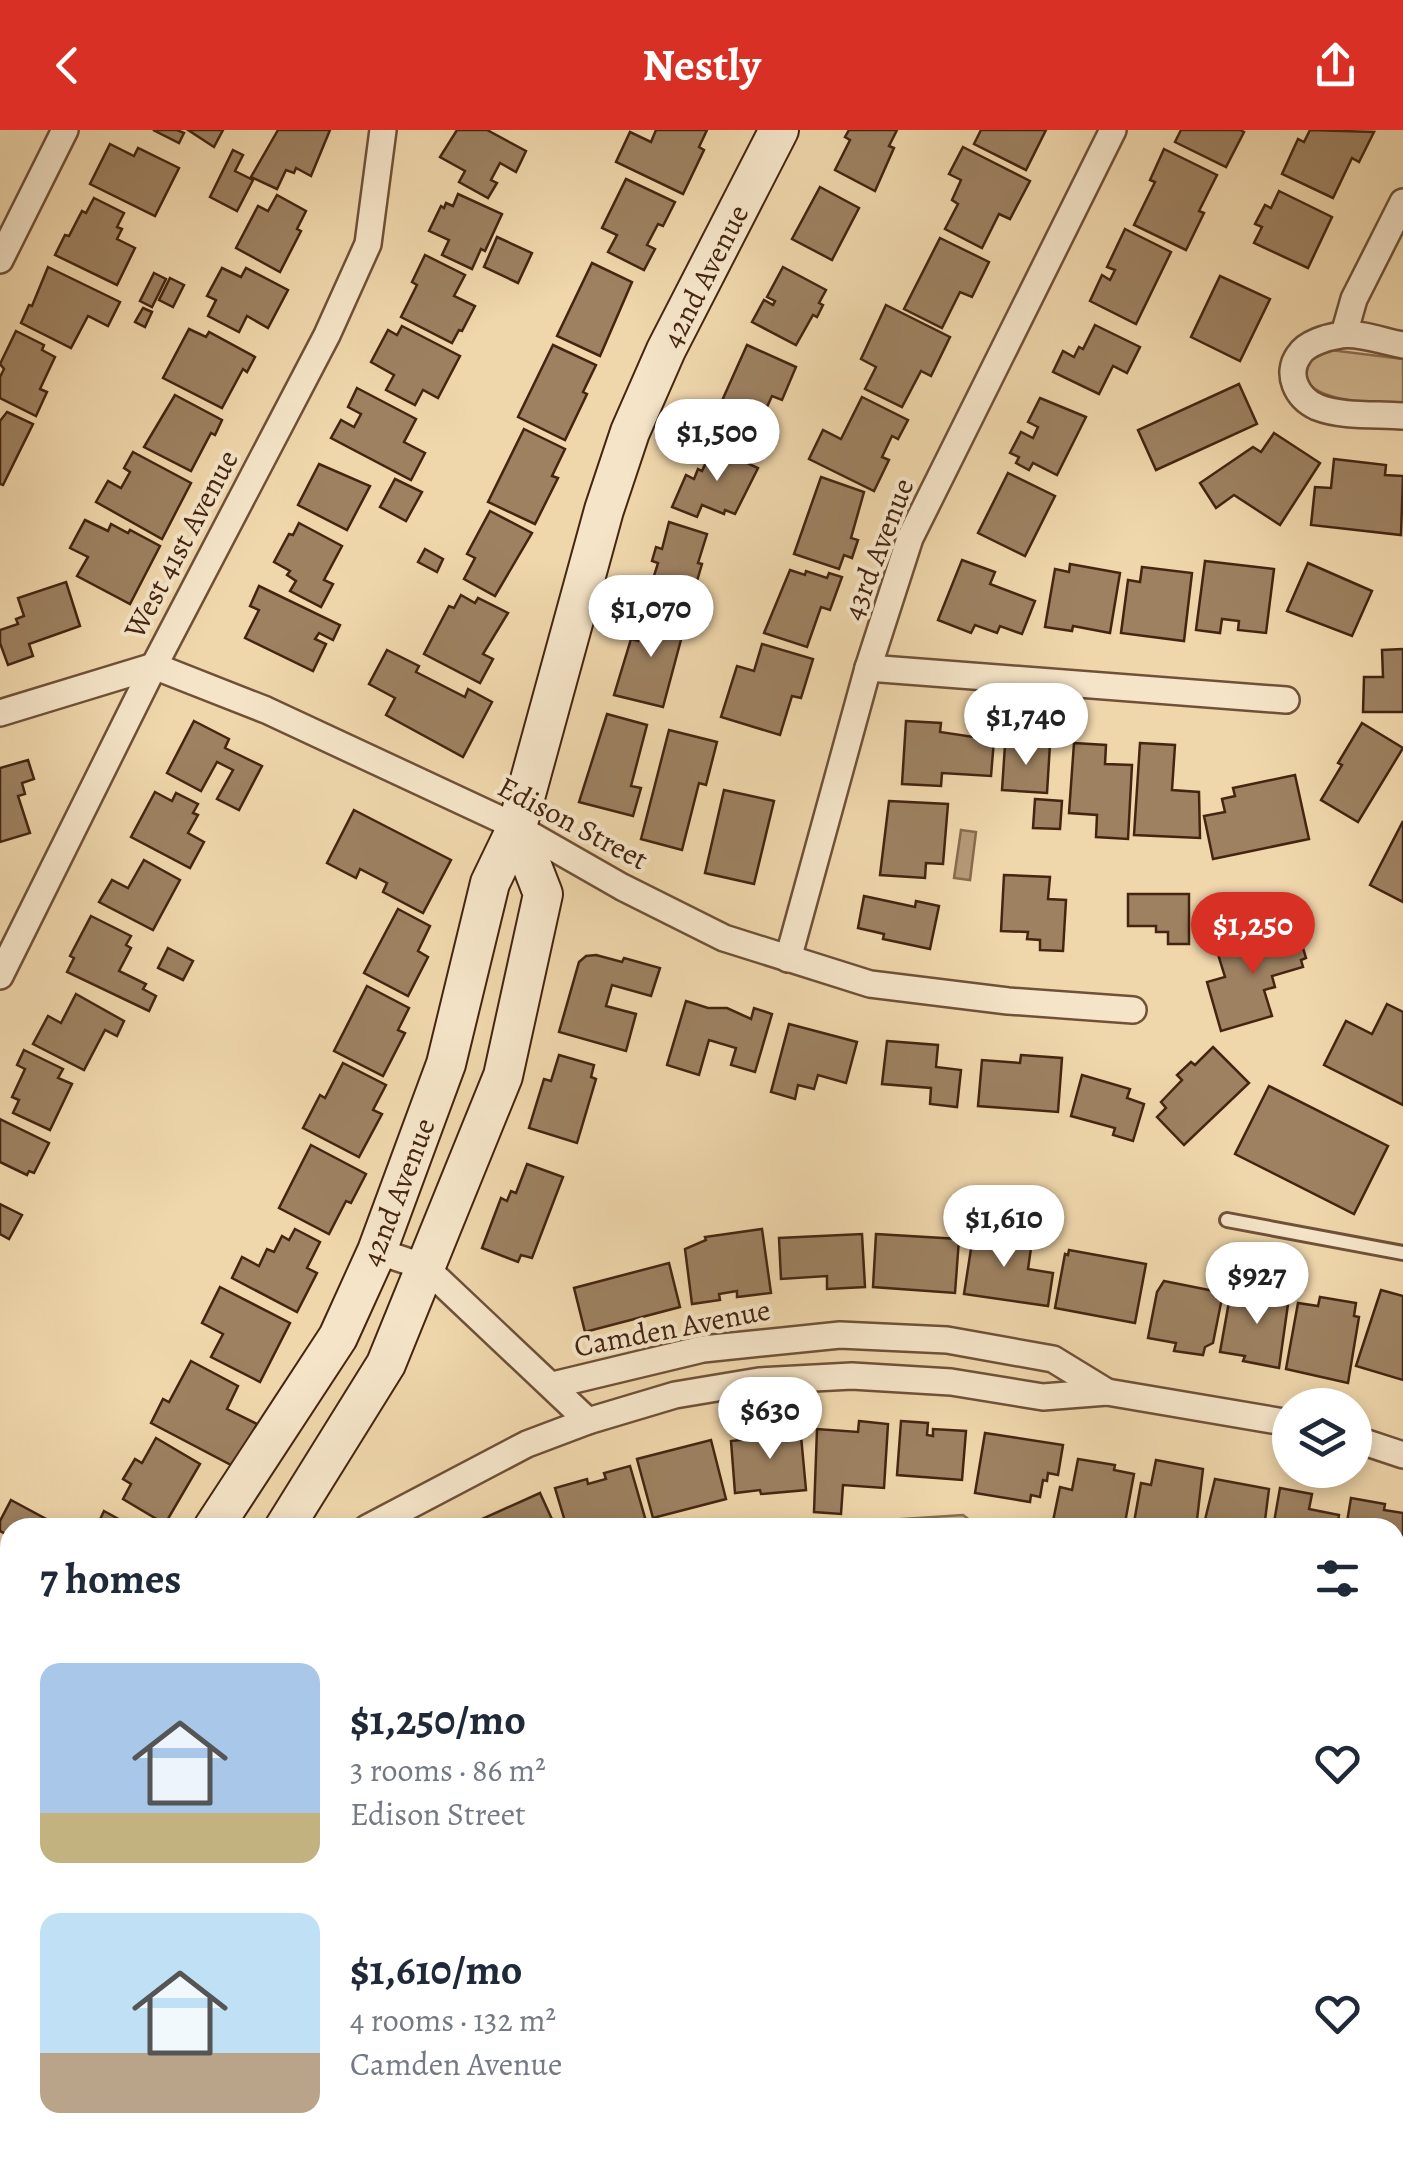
<!DOCTYPE html>
<html lang="en">
<head>
<meta charset="utf-8">
<style>
  :root { --surface:#fff; --page:#f6f6f7; --text:#1f2937; --muted:#747a83; --accent:#d93025 }
  body { margin:0; font-family:Alegreya,serif; background:var(--page); color:var(--text); height:100vh; display:flex; flex-direction:column; font-size:38px; white-space:nowrap }
  * { box-sizing:border-box; margin:0 }
  p { font-size:32px; color:var(--muted) }
  .icon { flex:none; width:55px; height:55px; fill:none; stroke:currentColor; stroke-width:2; stroke-linecap:round; stroke-linejoin:round }
  .map { position:relative; flex:1; overflow:hidden }
  .details { position:absolute; left:0px; top:1388px; width:1405px; height:642px; display:flex; flex-direction:column; background:var(--surface); border-radius:30px 30px 0 0; box-shadow:0 5px 15px #0003 }
  .details>* { flex:none }
  .fabs { position:absolute; left:1272px; top:1258px; display:grid; gap:20px }
  .fabs a { display:grid; place-items:center; width:100px; height:100px; border-radius:50%; background:var(--surface); box-shadow:0 5px 15px #0003; font-size:50px }
  .price { position:absolute; translate:-50% -85px; padding:0 22px; border-radius:35px; background:#fff; color:#222; font-size:32px; line-height:65px; filter:drop-shadow(0 2px 5px #0008) }
  .price::after { content:''; position:absolute; left:50%; top:60px; width:30px; height:22px; margin-left:-15px; background:inherit; clip-path:polygon(0 0,100% 0,50% 100%) }
  .price.active { background:var(--accent); color:#fff }
  ul { padding:0; list-style:none }
  li { display:flex; align-items:center; gap:30px; height:250px; padding:0 40px }
  li span { display:grid; place-items:center; flex:none; width:280px; height:200px; border-radius:20px; color:#555 }
  li>.icon { margin-inline-start:auto }
  span .icon { width:120px; height:120px; fill:#fffc; stroke-width:1 }
  li b { font-size:42px }
  h2 { display:flex; justify-content:space-between; align-items:center; height:120px; padding:0 40px; font-size:42px }
  header { display:flex; justify-content:space-between; align-items:center; height:130px; padding:0 40px; background:var(--accent); color:#fff; font-size:45px; font-weight:700 }
  .map>svg:first-child { display:block }
  .green { fill:#d2b891; stroke:#8c6e51; stroke-width:2.5 }
  .water { fill:#b59a77; stroke:#886b4e; stroke-width:2.5 }
  .building { fill:#9d8161; stroke:#452511; stroke-width:2.5 }
  .lines { fill:none; stroke-linecap:round; stroke-linejoin:round }
  .lane-casing { stroke:#705138; stroke-width:18 }
  .street-casing { stroke:#705138; stroke-width:30 }
  .secondary-casing { stroke:#452511; stroke-width:42 }
  .lane { stroke:#f5e4c8; stroke-width:12 }
  .street { stroke:#f5e4c8; stroke-width:25 }
  .secondary { stroke:#f5e4c8; stroke-width:38 }
  .labels { text-anchor:middle; dominant-baseline:central; stroke-width:8; stroke-linejoin:round; paint-order:stroke }
  .street-label { font-size:30px; fill:#452511; stroke:#f5e4c8 }
</style>
</head>
<body>
<header><svg class="icon" aria-label="back" viewBox="0 0 24 24"><path d="M15 5l-7 7 7 7"/></svg>Nestly<svg class="icon" aria-label="share" viewBox="0 0 24 24"><path d="M12 15V3M7 8l5-5 5 5M5 13v7h14v-7"/></svg></header>
<div class="map">
<svg width="1403" height="2029" viewBox="0 0 1403 2029">
  <rect width="100%" height="100%" fill="#efd6ab"/>
  <filter id="stains"><feTurbulence type="fractalNoise" baseFrequency=".002" numOctaves="4"/><feColorMatrix values="0 0 0 0 .2 0 0 0 0 .09 0 0 0 0 .02 0 0 0 .5 -.17"/></filter>
  <radialGradient id="worn" r=".72"><stop offset=".6" stop-color="#630" stop-opacity="0"/><stop offset="1" stop-color="#630" stop-opacity=".3"/></radialGradient>
  <g class="green">
    <path d="M1330 220 1403 229V275C1380 272 1299 274 1306 239 1308 226 1319 224 1330 220Z"/>
    <path d="M963 1385 979 1397H855L872 1391Z"/>
    <path d="M1403 1530V1726L1395 1723V1548Z"/>
    <path d="M10 1905V2020H516L512 2029H0V1911Z"/>
    <path d="M674 2020H825L822 2029H674Z"/>
    <path d="M952 2020H1084L1082 2029H973Z"/>
  </g>
  <path class="water" d="M961 700 976 702 970 750 954 748Z"/>
  <g class="building">
    <path d="M153 0H177L184 3 179 13Z"/>
    <path d="M188 0H223L214 17Z"/>
    <path d="M278 0H330L311 46 296 38 294 43 286 40 277 59 251 47Z"/>
    <path d="M457 0H487L526 21 516 42 500 33 491 50 497 53 488 68 459 52 465 41 440 27Z"/>
    <path d="M656 0H707L699 17 704 20 683 64 616 32 630 2 651 12Z"/>
    <path d="M849 0H897L889 16 894 18 875 61 835 40 850 10 845 7Z"/>
    <path d="M981 0H1046L1026 40 974 14Z"/>
    <path d="M1181 0H1240L1244 2 1226 37 1175 12Z"/>
    <path d="M1310 0 1374 2 1359 32 1352 28 1333 68 1282 44 1298 9 1304 12Z"/>
    <path d="M110 14 134 26 138 18 179 38 155 86 90 54Z"/>
    <path d="M963 17 1030 51 1010 89 999 84 982 118 945 99 958 74 952 70 961 50 949 44Z"/>
    <path d="M1164 19 1217 45 1199 81 1204 83 1186 120 1134 95 1155 52 1150 50Z"/>
    <path d="M233 20 243 25 235 41 253 50 237 81 210 67Z"/>
    <path d="M626 49 675 72 663 96 658 94 647 115 655 119 644 140 608 122 617 105 602 98Z"/>
    <path d="M820 57 859 78 832 130 792 109Z"/>
    <path d="M1279 61 1332 87 1308 138 1254 113 1262 97 1255 94 1265 75 1271 78Z"/>
    <path d="M458 64 502 84 485 121 481 119 472 139 442 125 449 110 429 101 441 76 444 78 446 73 453 76Z"/>
    <path d="M277 65 306 81 297 99 301 101 280 142 236 118 258 76 268 81Z"/>
    <path d="M94 68 124 83 117 97 122 99 117 109 135 118 117 155 55 125 65 105 69 106 82 81 86 83Z"/>
    <path d="M1125 99 1171 122 1136 194 1090 171 1102 145 1110 150 1115 140 1107 137Z"/>
    <path d="M497 107 532 123 518 153 484 137Z"/>
    <path d="M940 108 989 132 972 167 960 162 942 198 904 179Z"/>
    <path d="M425 125 465 145 454 166 475 176 462 201 459 200 452 213 401 187 417 155 412 152Z"/>
    <path d="M592 133 632 152 600 226 557 206Z"/>
    <path d="M48 137 120 172 108 196 88 186 71 218 21 193 29 175 32 176Z"/>
    <path d="M783 137 826 160 819 173 823 175 817 187 813 185 796 215 752 192 764 170 773 175 775 171 767 167Z"/>
    <path d="M222 138 241 147 246 138 288 160 268 198 247 186 239 202 208 186 216 170 207 166Z"/>
    <path d="M154 143 166 149 152 177 140 171Z"/>
    <path d="M1220 146 1270 169 1240 231 1191 207Z"/>
    <path d="M170 148 184 155 173 177 159 170Z"/>
    <path d="M886 175 950 207 931 246 921 241 902 277 865 259 876 237 861 229Z"/>
    <path d="M143 178 152 182 145 197 135 192Z"/>
    <path d="M1095 195 1140 217 1127 243 1113 236 1099 264 1053 242 1063 221 1074 227 1079 217 1083 219Z"/>
    <path d="M402 196 460 226 438 268 423 260 415 275 386 260 394 245 371 232 388 200 397 205Z"/>
    <path d="M189 199 206 207 209 202 255 227 247 242 243 239 222 278 163 248Z"/>
    <path d="M16 201 44 215 42 220 55 227 40 259 47 262 36 286 0 268V247L4 239 0 234Z"/>
    <path d="M553 215 596 235 583 262 587 264 565 310 518 287Z"/>
    <path d="M747 215 796 237 782 270 772 266 756 301 716 284Z"/>
    <path d="M1239 254 1257 294 1156 340 1138 300Z"/>
    <path d="M357 258 416 289 404 312 425 323 411 350 331 308 341 290 354 297 361 284 348 277Z"/>
    <path d="M175 265 222 290 215 305 211 303 191 341 144 317Z"/>
    <path d="M862 267 908 290 898 309 892 306 882 327 889 330 874 361 809 329 823 300 841 309Z"/>
    <path d="M1040 268 1086 287 1057 345 1033 333 1029 340 1016 333 1019 327 1010 323 1021 302 1033 308 1038 297 1028 292Z"/>
    <path d="M7 282 33 294 3 355 0 354V291Z"/>
    <path d="M524 299 565 319 552 346 558 348 535 394 488 372Z"/>
    <path d="M1274 303 1320 333 1280 395 1234 365 1216 378 1200 353 1253 317 1261 322Z"/>
    <path d="M715 313 747 327 745 332 758 338 735 384 725 380 724 384 702 375 697 387 672 377 686 345 694 349 698 339 702 341Z"/>
    <path d="M133 322 191 353 162 409 96 372 108 351 121 358 130 342 124 338Z"/>
    <path d="M1334 329 1386 335 1385 345 1403 346 1401 405 1311 395 1315 357 1331 358Z"/>
    <path d="M319 334 370 356 347 400 298 375Z"/>
    <path d="M1008 343 1055 366 1025 426 978 403Z"/>
    <path d="M821 347 864 362 851 408 858 410 852 428 844 425 839 439 794 424Z"/>
    <path d="M395 349 422 362 406 391 380 377Z"/>
    <path d="M490 381 532 403 495 466 464 449 475 428 467 424Z"/>
    <path d="M85 390 108 401 111 394 128 403 130 400 160 416 130 474 77 446 88 427 70 418Z"/>
    <path d="M669 392 707 404 698 433 702 434 689 478 648 465 658 433 652 431 656 417 662 419Z"/>
    <path d="M299 393 342 416 324 450 333 454 321 477 290 461 296 451 287 445 290 441 274 432 289 404 293 405Z"/>
    <path d="M425 419 443 429 437 442 418 432Z"/>
    <path d="M962 430 995 442 990 454 1035 471 1022 504 1000 496 997 503 975 495 971 503 938 490Z"/>
    <path d="M1205 431 1274 439 1266 503 1238 500 1239 491 1222 489 1220 503 1196 500Z"/>
    <path d="M1308 433 1372 461 1352 506 1287 481Z"/>
    <path d="M1070 434 1120 443 1110 503 1073 496 1072 501 1045 497 1055 439 1069 442Z"/>
    <path d="M1142 437 1192 443 1184 511 1121 503 1128 450 1140 452Z"/>
    <path d="M790 440 805 445 806 441 827 448 829 443 842 447 830 480 821 477 807 517 764 503Z"/>
    <path d="M66 452 80 496 29 514 33 526 8 535 0 513V500L18 494 16 489 24 486 18 468Z"/>
    <path d="M259 456 340 495 333 510 319 503 315 509 326 514 313 541 245 508 259 480 250 476Z"/>
    <path d="M461 465 475 473 478 468 508 483 483 524 493 529 480 553 424 524 449 476 454 478Z"/>
    <path d="M646 481 686 491 663 577 614 565 631 509 638 511Z"/>
    <path d="M762 514 813 529 801 568 792 566 780 605 721 587 737 536 754 541Z"/>
    <path d="M1403 519V582H1363L1364 547H1383L1382 520Z"/>
    <path d="M387 520 419 536 416 542 465 567 468 559 492 572 463 627 386 585 395 568 369 554Z"/>
    <path d="M607 584 647 595 631 656 641 658 633 686 579 672Z"/>
    <path d="M194 591 229 609 225 618 262 636 239 680 217 669 233 640 217 632 201 661 167 643Z"/>
    <path d="M906 591 941 593 940 602 994 610 991 646 942 643 941 656 902 654Z"/>
    <path d="M1362 593 1403 618 1358 692 1321 670 1342 635 1338 633Z"/>
    <path d="M669 600 717 612 706 655 699 653 682 720 641 709Z"/>
    <path d="M1020 612 1050 614 1047 663 1002 660 1005 615 1020 616Z"/>
    <path d="M1074 613 1106 615 1105 634 1132 635 1128 709 1096 707 1097 685 1069 683Z"/>
    <path d="M1140 613 1175 615 1172 660 1199 662 1200 708 1134 705Z"/>
    <path d="M28 630 34 649 22 653 25 664 18 666 30 703 0 712V638Z"/>
    <path d="M1295 645 1309 709 1213 729 1204 686 1225 682 1222 669 1235 666 1233 658Z"/>
    <path d="M724 660 774 671 754 754 705 743Z"/>
    <path d="M155 662 172 671 176 663 198 674 193 683 198 685 188 703 204 712 190 738 131 707Z"/>
    <path d="M1035 669 1062 671 1060 699 1033 698Z"/>
    <path d="M889 671 948 674 943 734 926 733 925 748 880 745Z"/>
    <path d="M354 680 451 730 423 783 383 762 387 753 360 739 356 748 327 733Z"/>
    <path d="M1403 691V772L1370 755Z"/>
    <path d="M144 730 180 750 153 800 99 772 112 750 128 758Z"/>
    <path d="M1004 745 1050 747 1048 769 1066 770 1063 821 1040 820V810L1027 809 1028 802 1001 801Z"/>
    <path d="M1128 764H1189V814H1168V802H1156V796H1128Z"/>
    <path d="M864 766 915 777 916 771 939 776 930 819 883 809 884 804 858 798Z"/>
    <path d="M398 779 430 796 418 821 428 827 408 866 364 843Z"/>
    <path d="M91 786 131 806 126 815 131 818 119 841 146 854 143 859 156 866 149 881 67 842 74 828 70 826Z"/>
    <path d="M1297 798 1306 828 1301 830 1303 837 1272 846 1275 857 1264 860 1272 886 1221 901 1207 852 1225 847 1217 821Z"/>
    <path d="M168 818 193 831 183 850 158 838Z"/>
    <path d="M596 825 622 832 624 828 660 838 651 866 612 855 606 876 636 884 626 921 559 902 579 832 586 826Z"/>
    <path d="M367 856 409 878 398 900 405 903 383 946 334 921Z"/>
    <path d="M76 864 124 891 117 906 105 900 84 940 33 914 48 886 61 893Z"/>
    <path d="M686 871 708 878H727L751 889 754 878 772 884 755 942 731 935 736 918 709 910 699 945 667 935Z"/>
    <path d="M1387 874 1403 882V975L1324 935 1346 891 1372 904Z"/>
    <path d="M789 894 857 912 846 953 818 945 814 959 798 955 795 969 771 962Z"/>
    <path d="M887 911 938 915 936 937 961 940 957 977 930 974 931 958 882 954Z"/>
    <path d="M1213 917 1249 953 1184 1015 1157 987 1166 978 1161 972 1182 950 1177 945 1191 932 1195 935Z"/>
    <path d="M24 920 63 939 58 948 72 954 50 1000 13 983 19 970 12 967 25 939 17 935Z"/>
    <path d="M559 925 594 935 591 947 596 949 577 1013 529 998 544 949 551 951Z"/>
    <path d="M1021 925 1062 928 1058 982 978 976 982 930 1020 933Z"/>
    <path d="M343 933 386 955 373 980 382 984 359 1027 303 998 320 965 325 968Z"/>
    <path d="M1082 945 1130 959 1127 968 1144 974 1133 1011 1113 1005 1115 998 1071 986Z"/>
    <path d="M1269 956 1388 1016 1354 1084 1235 1024Z"/>
    <path d="M0 989 49 1013 34 1043 29 1041 27 1045 0 1032Z"/>
    <path d="M311 1015 366 1044 351 1073 346 1071 329 1104 279 1078Z"/>
    <path d="M527 1034 563 1047 532 1128 521 1125 518 1132 482 1118 501 1068 507 1071 511 1061 516 1063Z"/>
    <path d="M0 1074 22 1085 9 1109 0 1104Z"/>
    <path d="M980 1091 1003 1097 1000 1114 1031 1118 1028 1139 1053 1143 1048 1176 964 1164 975 1093Z"/>
    <path d="M295 1099 320 1112 307 1138 317 1143 297 1182 232 1148 242 1127 259 1136 267 1119 274 1122 282 1106 289 1110Z"/>
    <path d="M762 1099 771 1163 737 1167V1161L719 1164 720 1170 692 1174 685 1119 706 1110 705 1107Z"/>
    <path d="M862 1104 865 1157 827 1159V1146L781 1149 779 1108Z"/>
    <path d="M876 1104 959 1109 955 1163 873 1157Z"/>
    <path d="M1069 1120 1146 1134 1135 1193 1055 1178 1065 1124 1068 1125Z"/>
    <path d="M669 1133 680 1177 585 1202 574 1158Z"/>
    <path d="M1164 1151 1219 1162 1218 1167 1222 1168 1213 1213 1205 1217 1203 1225 1174 1221 1176 1213 1148 1208 1157 1162Z"/>
    <path d="M1264 1155 1290 1160 1279 1238 1243 1231 1245 1226 1220 1222 1230 1166 1261 1171Z"/>
    <path d="M220 1157 290 1193 260 1252 211 1227 223 1204 202 1193Z"/>
    <path d="M1381 1160 1403 1166V1250L1356 1236Z"/>
    <path d="M1320 1167 1356 1173 1354 1186 1359 1187 1348 1253 1286 1239 1298 1173 1318 1176Z"/>
    <path d="M191 1231 238 1256 227 1279 257 1294 235 1337 151 1293 163 1269 169 1272Z"/>
    <path d="M859 1291 888 1294 884 1358 843 1355 841 1384 814 1382 817 1299 858 1302Z"/>
    <path d="M901 1291 928 1293 927 1305 933 1306V1299L966 1301 962 1350 897 1345Z"/>
    <path d="M800 1295 806 1360 761 1364 760 1360 735 1363 731 1311 758 1308 757 1299Z"/>
    <path d="M985 1303 1063 1315 1058 1345 1048 1343 1047 1351 1043 1350 1040 1367 1031 1365 1030 1372 975 1363Z"/>
    <path d="M156 1308 200 1334 165 1394 123 1369 131 1354 123 1349 135 1329 142 1333Z"/>
    <path d="M711 1310 726 1369 653 1388 637 1329Z"/>
    <path d="M1078 1329 1115 1335 1114 1340 1134 1344 1124 1398H1089L1053 1391 1060 1357 1072 1360Z"/>
    <path d="M1156 1330 1203 1339 1196 1398H1133L1141 1353 1151 1355Z"/>
    <path d="M630 1336 648 1398H567L555 1358 587 1349 588 1354 606 1349 604 1343Z"/>
    <path d="M1215 1349 1269 1359 1264 1398H1203Z"/>
    <path d="M1280 1358 1312 1364 1309 1379 1339 1385 1337 1398H1273Z"/>
    <path d="M540 1363 556 1398H472L471 1394Z"/>
    <path d="M1351 1368 1385 1374 1384 1380 1403 1383V1439L1395 1438V1398H1346Z"/>
    <path d="M11 1370 63 1398H10V1406L0 1401V1391Z"/>
    <path d="M104 1381 135 1398H96Z"/>
    <path d="M2 1512 10 1521V1552L0 1561Z"/>
    <path d="M10 1764V1816L6 1819 0 1813V1773Z"/>
    <path d="M0 1826 10 1837V1868L3 1875Z"/>
    <path d="M1395 1950 1403 1951V1990L1395 1988Z"/>
    <path d="M847 2020 903 2022 902 2029H847Z"/>
    <path d="M1088 2020H1150L1151 2029H1089Z"/>
  </g>
  <g class="lines">
    <defs>
      <path id="lane" d="M1227 1090 1403 1123"/>
      <g id="street">
        <path d="M0 130 65 0"/>
        <path d="M1344 204 1354 169 1403 72"/>
        <path d="M1403 215C1385 212 1359 202 1341 205 1328 207 1306 213 1299 225 1285 244 1297 268 1317 277 1342 287 1376 284 1403 286"/>
        <path d="M868 538 1286 570"/>
        <path d="M0 583 154 536 266 580 517 697 622 757 724 808 870 854 1008 871 1133 880"/>
        <path d="M788 829 868 538 910 408 1113 0"/>
        <path d="M0 846 154 536 327 205 368 114 383 0"/>
        <path d="M377 1121 425 1137 588 1291"/>
        <path d="M553 1255 703 1219 840 1205 947 1210 1053 1229 1107 1262"/>
        <path d="M1355 1309 1403 1325"/>
        <path d="M367 1398 527 1314 588 1291 675 1265 759 1251 852 1246 951 1252 1043 1267 1107 1262 1290 1293"/>
        <path d="M1395 1877H1403"/>
      </g>
      <g id="secondary">
        <path d="M213 1398 338 1207 377 1121 446 934 490 753 517 697 604 380 630 302 666 220 779 0"/>
        <path d="M284 1398 386 1234 503 946 543 764 517 697"/>
        <path d="M0 1627 10 1617"/>
        <path d="M0 1700 10 1690"/>
      </g>
    </defs>
    <use href="#lane" class="lane-casing"/>
    <use href="#street" class="street-casing"/>
    <use href="#secondary" class="secondary-casing"/>
    <use href="#lane" class="lane"/>
    <use href="#street" class="street"/>
    <use href="#secondary" class="secondary"/>
  </g>
  <g class="labels">
    <g class="street-label">
      <text transform="translate(705 146) rotate(-63)">42nd Avenue</text>
      <text transform="translate(181 414) rotate(-62)">West 41st Avenue</text>
      <text transform="translate(878 419) rotate(-69)">43rd Avenue</text>
      <text transform="translate(573 693) rotate(28)">Edison Street</text>
      <text transform="translate(398 1062) rotate(-69)">42nd Avenue</text>
      <text transform="translate(672 1198) rotate(-11)">Camden Avenue</text>
    </g>
  </g>
  <rect width="100%" height="100%" filter="url(#stains)"/>
  <rect width="100%" height="100%" fill="url(#worn)"/>
</svg>
<div class="fabs">
<a><svg class="icon" aria-label="layers" viewBox="0 0 24 24"><path d="M12 4l9 5-9 5-9-5zM3 14l9 5 9-5"/></svg></a>
</div>
<b class="price" style="left:717px;top:354px">$1,500</b>
<b class="price" style="left:651px;top:530px">$1,070</b>
<b class="price" style="left:1026px;top:638px">$1,740</b>
<b class="price active" style="left:1253px;top:847px">$1,250</b>
<b class="price" style="left:1004px;top:1140px">$1,610</b>
<b class="price" style="left:1257px;top:1197px">$927</b>
<b class="price" style="left:770px;top:1332px">$630</b>
<section class="details">
<h2>7 homes<svg class="icon" aria-label="filters" viewBox="0 0 24 24"><path d="M4 7h16M4 17h16"/><circle cx="9" cy="7" r="2"/><circle cx="15" cy="17" r="2"/></svg></h2>
<ul>
<li><span style="background:linear-gradient(#a9c7e8 75%,#c2b280 0)"><svg class="icon" aria-label="home" viewBox="0 0 24 24"><path d="M3 11l9-7 9 7M6 9v11h12V9"/></svg></span><div><b>$1,250/mo</b><p>3 rooms · 86 m²</p><p>Edison Street</p></div><svg class="icon" aria-label="heart" viewBox="0 0 24 24"><path d="M12 20l-8-8c-3-5 5-10 8-4 3-6 11-1 8 4z"/></svg></li>
<li><span style="background:linear-gradient(#bfe0f5 70%,#b9a48a 0)"><svg class="icon" aria-label="home" viewBox="0 0 24 24"><path d="M3 11l9-7 9 7M6 9v11h12V9"/></svg></span><div><b>$1,610/mo</b><p>4 rooms · 132 m²</p><p>Camden Avenue</p></div><svg class="icon" aria-label="heart" viewBox="0 0 24 24"><path d="M12 20l-8-8c-3-5 5-10 8-4 3-6 11-1 8 4z"/></svg></li>
</ul>
</section>
</div>
</body>
</html>
